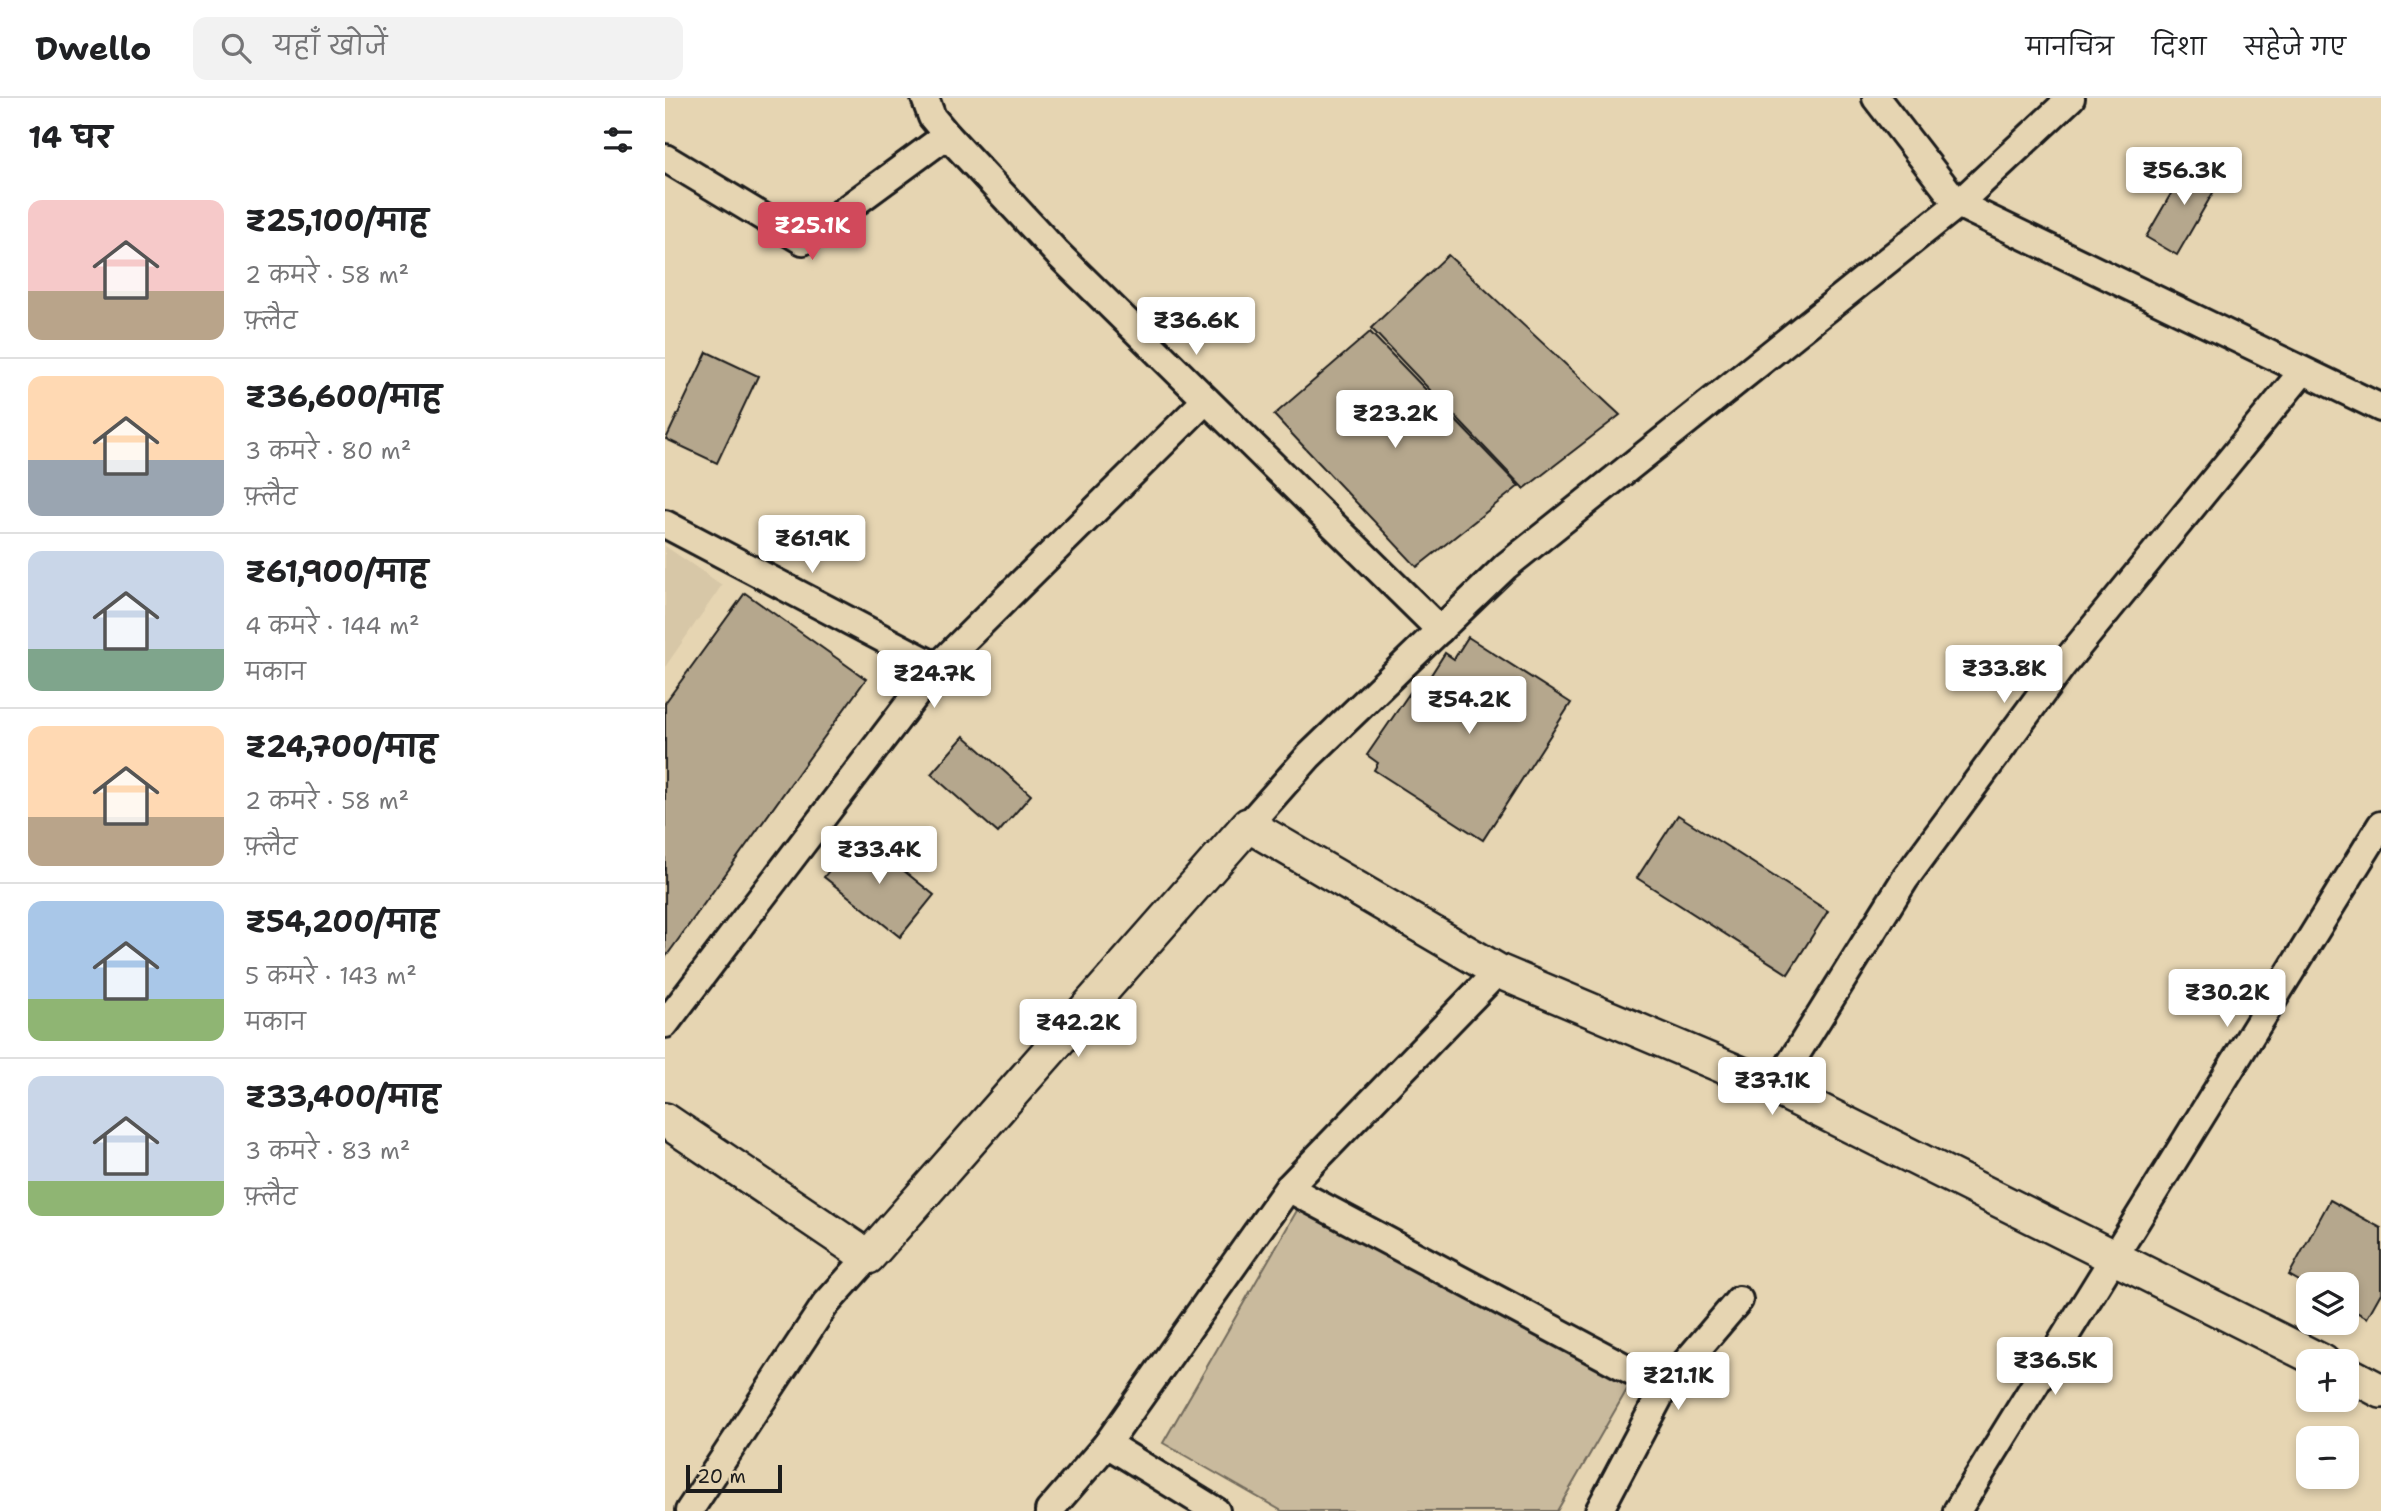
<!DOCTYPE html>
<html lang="hi">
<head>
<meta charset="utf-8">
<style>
  :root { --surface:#fff; --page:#f2f2f2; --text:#202124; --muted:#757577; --line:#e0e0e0; --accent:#d1495b }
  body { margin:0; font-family:"Shantell Sans","Playpen Sans Deva",sans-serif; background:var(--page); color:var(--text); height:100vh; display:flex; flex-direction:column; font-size:26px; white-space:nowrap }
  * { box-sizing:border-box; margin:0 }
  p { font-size:23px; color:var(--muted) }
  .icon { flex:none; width:38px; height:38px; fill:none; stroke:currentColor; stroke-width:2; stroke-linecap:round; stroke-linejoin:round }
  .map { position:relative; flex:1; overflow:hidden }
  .drawer { display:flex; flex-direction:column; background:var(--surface); width:665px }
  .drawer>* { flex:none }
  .tools { position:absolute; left:1631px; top:1174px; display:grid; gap:14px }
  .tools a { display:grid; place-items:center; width:63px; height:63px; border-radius:14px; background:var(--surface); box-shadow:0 4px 10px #0003; font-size:35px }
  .scale { position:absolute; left:21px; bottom:18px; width:96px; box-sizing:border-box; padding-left:7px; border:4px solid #1c1c1c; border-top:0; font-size:19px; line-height:24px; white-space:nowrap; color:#1c1c1c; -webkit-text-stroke:5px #e6d5b2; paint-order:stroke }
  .price { position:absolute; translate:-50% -60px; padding:0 16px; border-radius:7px; background:#fff; color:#222; font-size:23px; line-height:46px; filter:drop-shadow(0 2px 4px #0008) }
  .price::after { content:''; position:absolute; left:50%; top:42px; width:21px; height:16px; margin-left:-10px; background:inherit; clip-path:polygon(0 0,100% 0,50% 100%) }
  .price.current { background:var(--accent); color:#fff }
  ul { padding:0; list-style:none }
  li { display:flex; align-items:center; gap:21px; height:175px; padding:0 28px }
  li+li { border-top:2px solid var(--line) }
  li span { display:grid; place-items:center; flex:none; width:196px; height:140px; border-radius:14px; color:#555 }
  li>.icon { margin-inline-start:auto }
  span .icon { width:84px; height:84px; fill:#fffc; stroke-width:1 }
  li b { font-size:30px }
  h2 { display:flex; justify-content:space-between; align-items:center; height:84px; padding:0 28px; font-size:30px }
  header { display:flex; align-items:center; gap:42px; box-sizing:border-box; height:98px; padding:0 35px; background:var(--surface); border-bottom:2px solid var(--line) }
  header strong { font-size:33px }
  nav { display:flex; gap:38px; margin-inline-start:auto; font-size:24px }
  .search { width:490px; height:63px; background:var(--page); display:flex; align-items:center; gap:18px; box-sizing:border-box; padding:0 24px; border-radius:14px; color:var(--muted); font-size:26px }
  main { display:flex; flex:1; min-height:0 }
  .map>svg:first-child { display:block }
  .built { fill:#d7c7a7 }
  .green { fill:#c9ba9d; stroke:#726b5c; stroke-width:2 }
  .building { fill:#b5a78d; stroke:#1c1c1c; stroke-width:2 }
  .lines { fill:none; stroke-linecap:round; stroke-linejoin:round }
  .minor-casing { stroke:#1c1c1c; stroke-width:32 }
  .tertiary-casing { stroke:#1c1c1c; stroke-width:38 }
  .minor { stroke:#e6d5b2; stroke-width:26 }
  .tertiary { stroke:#e6d5b2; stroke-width:33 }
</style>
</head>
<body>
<header>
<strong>Dwello</strong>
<div class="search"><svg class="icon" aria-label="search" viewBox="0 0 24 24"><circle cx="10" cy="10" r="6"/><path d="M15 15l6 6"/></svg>यहाँ खोजें</div>
<nav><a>मानचित्र</a><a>दिशा</a><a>सहेजे गए</a></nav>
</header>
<main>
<section class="drawer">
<h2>14 घर<svg class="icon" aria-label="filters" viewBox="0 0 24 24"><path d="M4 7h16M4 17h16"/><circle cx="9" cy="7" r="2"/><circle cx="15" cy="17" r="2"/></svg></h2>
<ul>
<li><span style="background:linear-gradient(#f6c9c9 65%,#b9a48a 0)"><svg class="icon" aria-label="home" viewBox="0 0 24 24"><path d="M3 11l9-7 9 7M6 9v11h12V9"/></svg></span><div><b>₹25,100/माह</b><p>2 कमरे · 58 m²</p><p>फ़्लैट</p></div></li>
<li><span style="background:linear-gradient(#ffd9b3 60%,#9aa5b1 0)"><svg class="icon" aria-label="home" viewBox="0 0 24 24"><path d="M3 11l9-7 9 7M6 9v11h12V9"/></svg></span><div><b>₹36,600/माह</b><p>3 कमरे · 80 m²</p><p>फ़्लैट</p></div></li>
<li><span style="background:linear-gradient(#c9d6e8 70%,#7fa58c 0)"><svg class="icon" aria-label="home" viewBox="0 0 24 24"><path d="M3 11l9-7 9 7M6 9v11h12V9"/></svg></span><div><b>₹61,900/माह</b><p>4 कमरे · 144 m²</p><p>मकान</p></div></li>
<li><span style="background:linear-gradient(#ffd9b3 65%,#b9a48a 0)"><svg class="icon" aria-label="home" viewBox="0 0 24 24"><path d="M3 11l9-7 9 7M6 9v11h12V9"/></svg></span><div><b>₹24,700/माह</b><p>2 कमरे · 58 m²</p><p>फ़्लैट</p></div></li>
<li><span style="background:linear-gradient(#a9c7e8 70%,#8fb573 0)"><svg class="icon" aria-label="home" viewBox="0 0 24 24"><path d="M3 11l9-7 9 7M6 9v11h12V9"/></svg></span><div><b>₹54,200/माह</b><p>5 कमरे · 143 m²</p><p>मकान</p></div></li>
<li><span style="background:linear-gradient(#c9d6e8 75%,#8fb573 0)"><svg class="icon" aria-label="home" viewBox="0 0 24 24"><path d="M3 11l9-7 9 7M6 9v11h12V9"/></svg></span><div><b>₹33,400/माह</b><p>3 कमरे · 83 m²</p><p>फ़्लैट</p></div></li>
</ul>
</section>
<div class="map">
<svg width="1716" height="1413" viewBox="0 0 1716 1413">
  <rect width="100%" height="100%" fill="#e6d5b2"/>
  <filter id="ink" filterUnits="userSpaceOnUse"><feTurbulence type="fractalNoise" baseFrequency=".0143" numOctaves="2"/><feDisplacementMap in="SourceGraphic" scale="14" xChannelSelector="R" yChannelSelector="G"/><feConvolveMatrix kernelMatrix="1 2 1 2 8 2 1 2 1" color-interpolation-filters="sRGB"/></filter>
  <g filter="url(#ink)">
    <path class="built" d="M0 448 57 487 0 569Z"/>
    <path class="green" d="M638 1102 964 1288 892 1413H617L498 1345Z"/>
    <g class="building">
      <path d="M1526 61 1557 79 1512 157 1481 139Z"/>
      <path d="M783 157 955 317 859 391 706 230Z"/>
      <path d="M705 234 854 388 752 469 609 317Z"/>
      <path d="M42 254 93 278 52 365 1 341Z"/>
      <path d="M80 495 201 581 0 860V605Z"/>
      <path d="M803 539 906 605 818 742 709 672 713 665 702 657 748 590 755 594 780 555 789 561Z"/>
      <path d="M299 638 366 697 333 735 266 676Z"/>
      <path d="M1013 717 1163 813 1123 876 972 780Z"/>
      <path d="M193 736 269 797 235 839 159 779Z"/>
      <path d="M1665 1102 1716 1130V1195L1702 1220 1682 1209V1186L1643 1188 1624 1177Z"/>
    </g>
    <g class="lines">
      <defs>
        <g id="minor">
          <path d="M260 0 267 19 282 37 393 156 775 532"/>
          <path d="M1211 0 1293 106 1716 310"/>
          <path d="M0 60 138 143 282 37"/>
          <path d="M0 426 272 569"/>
          <path d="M583 727 644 658 841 468 1293 106 1406 0"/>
          <path d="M0 926 272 569 541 302"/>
          <path d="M1110 990 1240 781 1397 568 1638 273"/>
          <path d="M623 1090 999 1290"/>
          <path d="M442 1346 551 1413"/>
          <path d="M24 1413 160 1207 203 1159"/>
          <path d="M384 1413 442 1346 623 1090 833 873"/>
          <path d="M934 1413 999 1290 1074 1202"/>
          <path d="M1292 1413 1716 727"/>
        </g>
        <g id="tertiary">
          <path d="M0 1022 203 1159 583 727 833 873 1110 990 1658 1264"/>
          <path d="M1682 1275 1716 1293"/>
        </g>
      </defs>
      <use href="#minor" class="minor-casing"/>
      <use href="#tertiary" class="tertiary-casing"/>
      <use href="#minor" class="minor"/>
      <use href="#tertiary" class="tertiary"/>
    </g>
  </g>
</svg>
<div class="tools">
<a><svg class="icon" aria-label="layers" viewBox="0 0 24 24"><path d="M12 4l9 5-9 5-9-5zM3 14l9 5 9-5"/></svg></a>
<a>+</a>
<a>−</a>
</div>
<div class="scale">20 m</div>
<b class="price" style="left:1519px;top:109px">₹56.3K</b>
<b class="price current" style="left:147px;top:164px">₹25.1K</b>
<b class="price" style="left:531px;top:259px">₹36.6K</b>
<b class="price" style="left:730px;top:352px">₹23.2K</b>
<b class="price" style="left:147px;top:477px">₹61.9K</b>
<b class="price" style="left:1339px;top:607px">₹33.8K</b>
<b class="price" style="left:269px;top:612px">₹24.7K</b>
<b class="price" style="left:804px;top:638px">₹54.2K</b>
<b class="price" style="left:214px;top:788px">₹33.4K</b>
<b class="price" style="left:1562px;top:931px">₹30.2K</b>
<b class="price" style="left:413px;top:961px">₹42.2K</b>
<b class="price" style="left:1107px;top:1019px">₹37.1K</b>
<b class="price" style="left:1390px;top:1299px">₹36.5K</b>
<b class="price" style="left:1013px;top:1314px">₹21.1K</b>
</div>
</main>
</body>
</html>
